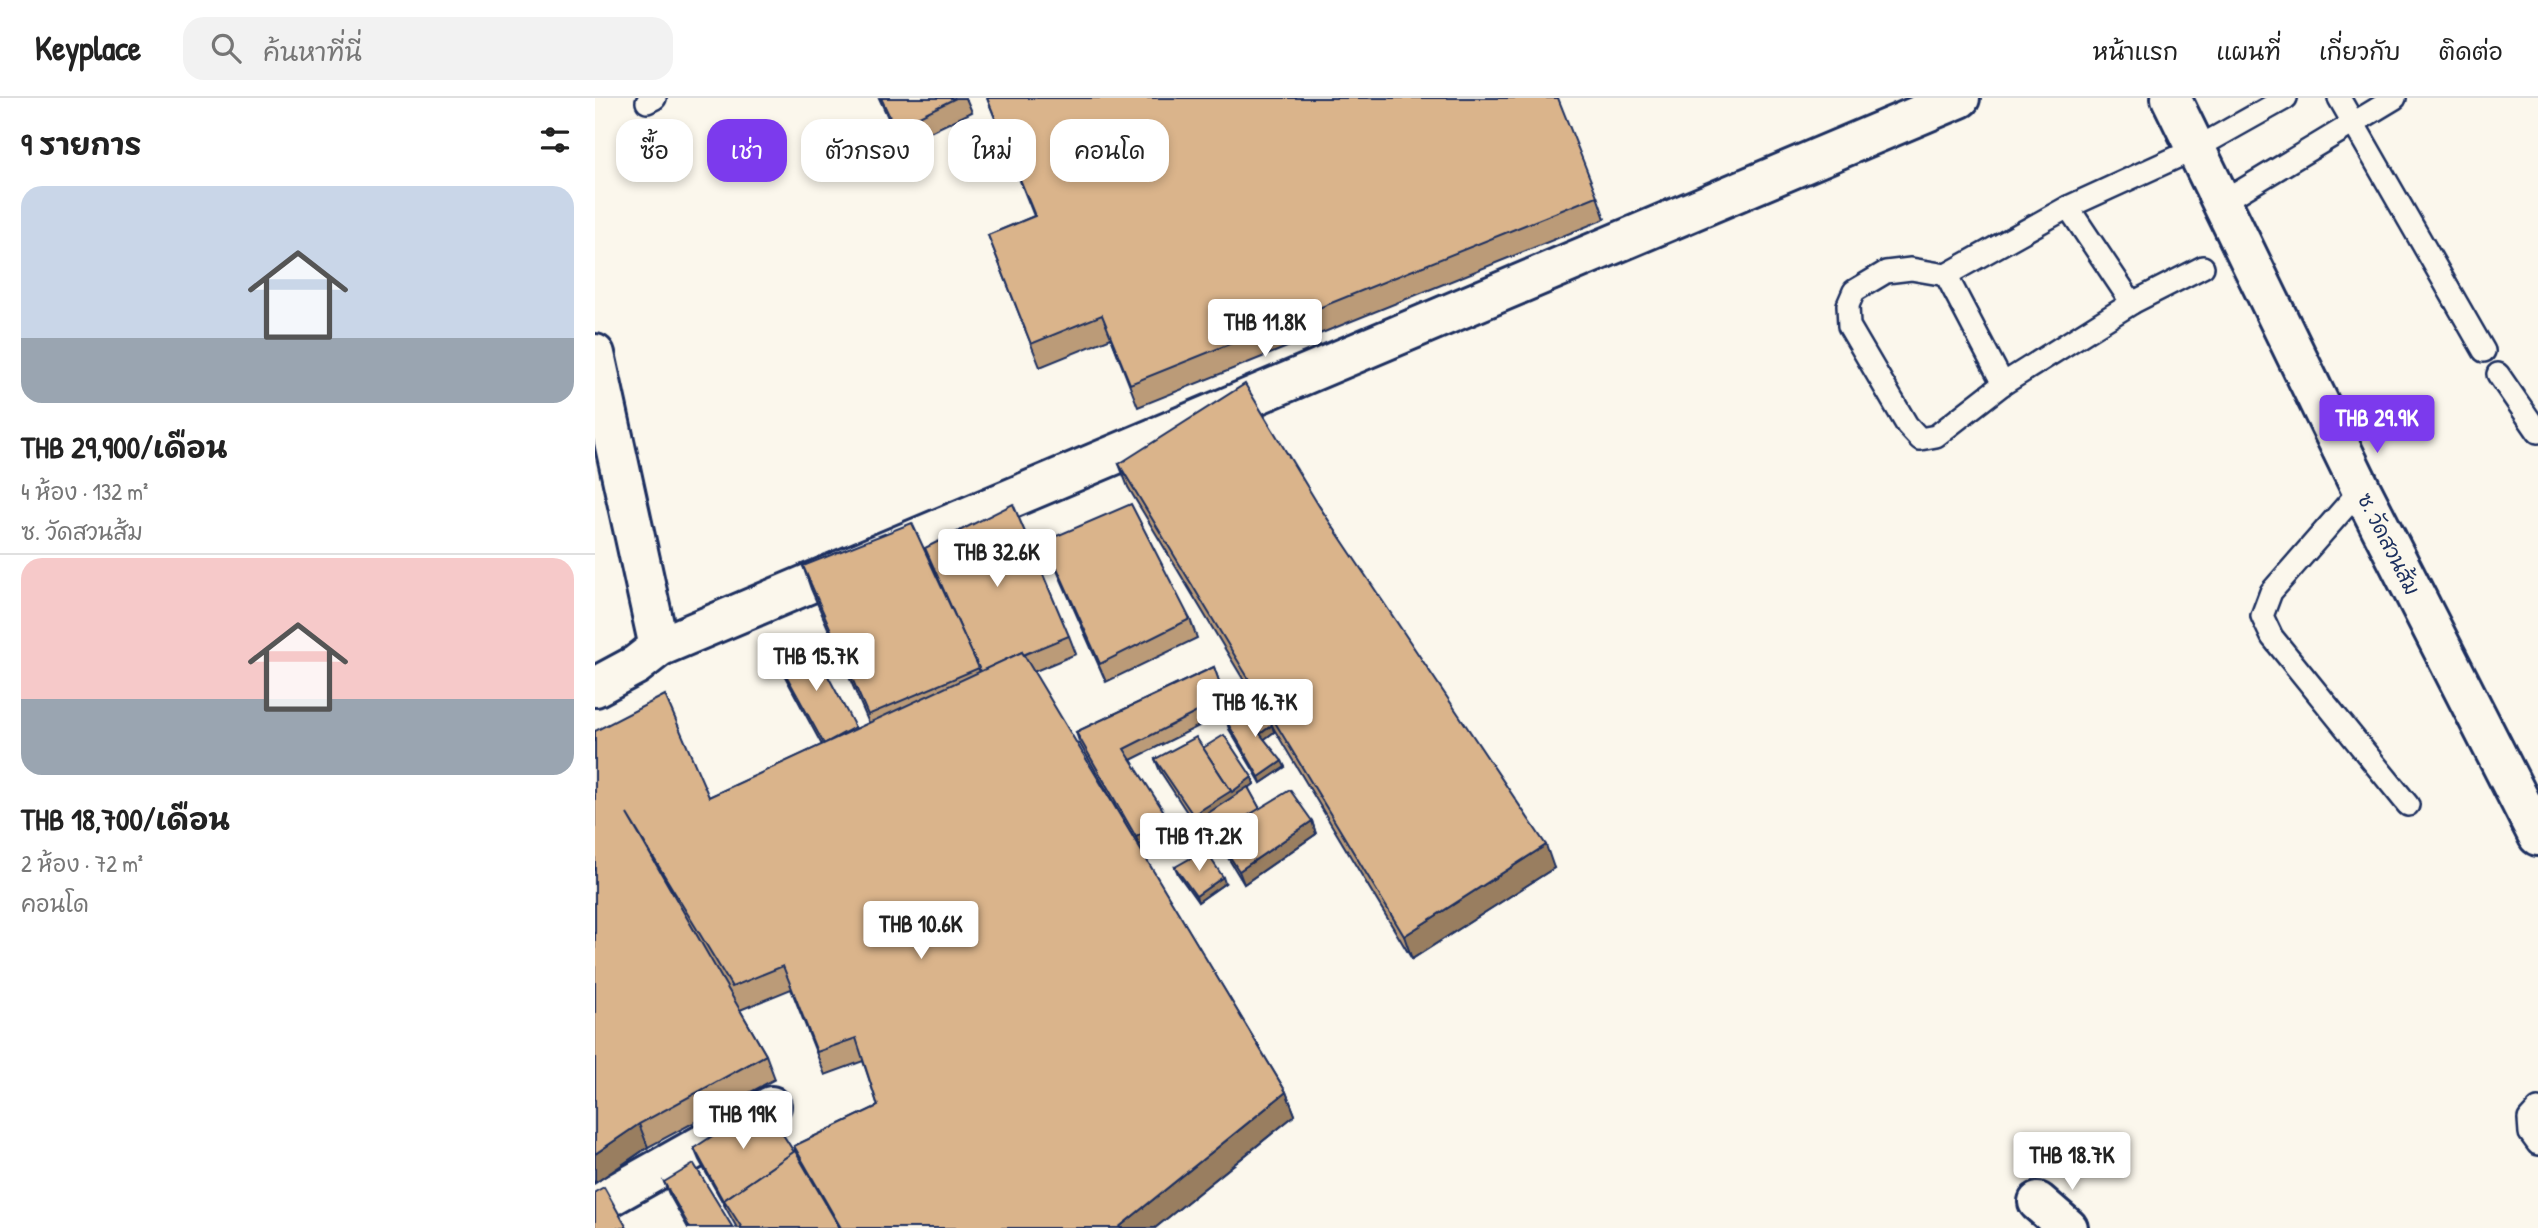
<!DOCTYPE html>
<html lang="th">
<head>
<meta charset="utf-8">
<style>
  :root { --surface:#fff; --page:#f2f2f2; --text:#222; --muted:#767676; --line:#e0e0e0; --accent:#7c3aed }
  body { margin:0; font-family:"Patrick Hand","Playpen Sans Thai",sans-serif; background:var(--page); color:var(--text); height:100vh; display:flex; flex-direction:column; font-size:26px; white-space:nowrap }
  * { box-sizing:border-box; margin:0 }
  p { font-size:23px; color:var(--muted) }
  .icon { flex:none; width:38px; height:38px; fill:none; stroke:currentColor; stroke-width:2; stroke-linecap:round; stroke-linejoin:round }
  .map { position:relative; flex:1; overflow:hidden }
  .side { display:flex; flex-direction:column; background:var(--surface); width:595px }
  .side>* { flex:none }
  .banner { position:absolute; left:21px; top:21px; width:665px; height:63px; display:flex; gap:14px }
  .price { position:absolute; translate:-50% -60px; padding:0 16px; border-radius:7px; background:#fff; color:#222; font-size:23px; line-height:46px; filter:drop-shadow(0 2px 4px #0008) }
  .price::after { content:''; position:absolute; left:50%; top:42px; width:21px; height:16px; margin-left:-10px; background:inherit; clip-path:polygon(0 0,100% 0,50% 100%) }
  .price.on { background:var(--accent); color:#fff }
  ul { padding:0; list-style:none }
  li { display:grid; align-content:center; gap:14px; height:371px; padding:0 21px }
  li+li { border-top:2px solid var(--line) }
  li span { display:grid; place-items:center; height:217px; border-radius:21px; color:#555 }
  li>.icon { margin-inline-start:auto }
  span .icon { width:126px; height:126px; fill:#fffc; stroke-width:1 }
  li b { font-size:30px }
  h2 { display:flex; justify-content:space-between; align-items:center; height:84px; padding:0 21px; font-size:30px }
  .tag { padding:0 24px; border-radius:21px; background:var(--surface); box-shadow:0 4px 10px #0003; font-size:24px; line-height:63px }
  .tag.on { background:var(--accent); color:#fff }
  header { display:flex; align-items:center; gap:42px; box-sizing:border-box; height:98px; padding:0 35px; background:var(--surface); border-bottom:2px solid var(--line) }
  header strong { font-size:33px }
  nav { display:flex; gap:38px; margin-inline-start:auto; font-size:24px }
  .search { width:490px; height:63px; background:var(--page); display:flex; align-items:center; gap:18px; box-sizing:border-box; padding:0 24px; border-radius:21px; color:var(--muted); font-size:26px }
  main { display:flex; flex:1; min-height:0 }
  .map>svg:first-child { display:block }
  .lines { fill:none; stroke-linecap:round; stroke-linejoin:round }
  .service-casing { stroke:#1b2f5e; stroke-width:26 }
  .minor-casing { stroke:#1b2f5e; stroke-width:44 }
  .service { stroke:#fbf7ec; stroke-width:21 }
  .minor { stroke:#fbf7ec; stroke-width:38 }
  .wall { fill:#bb9b78; stroke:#1b2f5e; stroke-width:2 }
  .shaded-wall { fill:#997e61; stroke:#1b2f5e; stroke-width:2 }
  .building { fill:#dab48b; stroke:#1b2f5e; stroke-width:2 }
  .labels { text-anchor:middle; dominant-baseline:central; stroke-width:7; stroke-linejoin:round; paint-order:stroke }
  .street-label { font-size:21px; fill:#1b2f5e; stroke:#fbf7ec }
</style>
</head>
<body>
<header>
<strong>Keyplace</strong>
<div class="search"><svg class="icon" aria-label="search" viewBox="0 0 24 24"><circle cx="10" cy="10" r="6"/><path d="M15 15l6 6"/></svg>ค้นหาที่นี่</div>
<nav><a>หน้าแรก</a><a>แผนที่</a><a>เกี่ยวกับ</a><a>ติดต่อ</a></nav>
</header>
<main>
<section class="side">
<h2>9 รายการ<svg class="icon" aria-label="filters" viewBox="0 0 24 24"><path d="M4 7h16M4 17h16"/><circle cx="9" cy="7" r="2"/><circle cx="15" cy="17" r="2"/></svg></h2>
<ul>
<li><span style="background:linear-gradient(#c9d6e8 70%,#9aa5b1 0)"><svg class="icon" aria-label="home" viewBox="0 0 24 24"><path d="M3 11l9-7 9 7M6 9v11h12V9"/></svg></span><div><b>THB 29,900/เดือน</b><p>4 ห้อง · 132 m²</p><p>ซ. วัดสวนส้ม</p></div></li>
<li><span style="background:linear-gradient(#f6c9c9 65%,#9aa5b1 0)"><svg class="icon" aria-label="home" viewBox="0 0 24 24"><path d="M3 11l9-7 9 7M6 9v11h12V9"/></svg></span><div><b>THB 18,700/เดือน</b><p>2 ห้อง · 72 m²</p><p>คอนโด</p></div></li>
</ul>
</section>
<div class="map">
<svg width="1943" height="1130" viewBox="0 0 1943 1130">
  <rect width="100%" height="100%" fill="#fbf7ec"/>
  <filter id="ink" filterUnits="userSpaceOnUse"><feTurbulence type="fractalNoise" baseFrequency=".0143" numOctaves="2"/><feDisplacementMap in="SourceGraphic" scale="14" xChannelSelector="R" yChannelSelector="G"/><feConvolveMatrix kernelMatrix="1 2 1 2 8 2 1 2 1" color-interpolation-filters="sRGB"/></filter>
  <g filter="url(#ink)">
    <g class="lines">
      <defs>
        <g id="service">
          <path d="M1744 0 1889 253"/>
          <path d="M52 4 60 0"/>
          <path d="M1626 105 1800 0"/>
          <path d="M1351 177 1408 286 1537 205 1473 109"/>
          <path d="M1537 205 1608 169"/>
          <path d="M1903 276 1943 334"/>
          <path d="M1408 286 1341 338 1325 341 1312 327 1254 228 1253 207 1259 193 1291 174 1316 171 1351 177 1473 109 1600 51 1691 0"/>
          <path d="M1766 391 1676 494 1667 518 1677 539 1813 707"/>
          <path d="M1943 1011 1934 1021 1935 1035 1943 1046"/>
        </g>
        <g id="minor">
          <path d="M1576 0 1766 391 1943 738"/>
          <path d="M0 256 64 549"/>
          <path d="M0 589 41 567 64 549 1365 0"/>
          <path d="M1443 1104 1473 1130"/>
          <path d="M0 1107 176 1008"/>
        </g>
      </defs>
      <use href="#service" class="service-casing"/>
      <use href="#minor" class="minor-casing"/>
      <use href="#service" class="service"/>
      <use href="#minor" class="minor"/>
    </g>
    <g class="wall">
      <path d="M284 0H371L377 14 306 48Z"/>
      <path d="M392 0 1002 98 1010 121 543 309 516 240 445 269 393 137 439 118Z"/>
      <path d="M524 366 724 408 959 770 817 861 679 631V634L669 641 690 669 666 685 634 631 632 624 663 606 533 389Z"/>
      <path d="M450 443 595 521 602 540 511 584 457 461Z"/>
      <path d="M334 461 474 538 481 556 438 574 691 994 700 1017 560 1130H142L104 1062 99 1050 199 1054 200 1053 199 1048 283 1008 268 963 230 977 196 891 145 912 171 957 180 981 53 1049 0 1085V633L114 699 227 647 186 571 181 559 260 629 261 631 274 625 216 491 208 468Z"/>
      <path d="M619 569 634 613 536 662 577 732 546 752 485 646 481 634Z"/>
      <path d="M608 650 657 679 659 686 653 690 665 711 717 723 721 736 649 786 624 745 611 752 597 734 595 727 599 725 565 673 560 661Z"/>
      <path d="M580 769 630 785 603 804 583 776Z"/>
      <path d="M69 1084 138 1130H93L74 1096Z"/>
    </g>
    <g class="shaded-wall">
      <path d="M677 627 679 634 667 643 665 636Z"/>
      <path d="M687 663 690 669 666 685 664 679Z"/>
      <path d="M657 679 659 686 602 730 598 717Z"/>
      <path d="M573 720 577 732 546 752 541 739Z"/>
      <path d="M717 723 721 736 649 786 644 773Z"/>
      <path d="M951 747 959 770 817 861 809 838Z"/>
      <path d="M628 779 630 785 603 804 601 798Z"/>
      <path d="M691 994 700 1017 560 1130H523Z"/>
      <path d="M44 1026 53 1049 0 1085V1056Z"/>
    </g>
    <g class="building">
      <path d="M286 0H361L300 30Z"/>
      <path d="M392 0H963L1002 98 535 286 507 217 436 246 393 137 440 118Z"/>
      <path d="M650 286 724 408 951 747 809 838 524 366Z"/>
      <path d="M418 406 474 538 428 557 427 554 385 574 330 450Z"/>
      <path d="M536 406 595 521 505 566 450 443Z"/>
      <path d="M317 425 384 570 273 617 208 468Z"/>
      <path d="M216 546 260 629 229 646 181 559Z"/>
      <path d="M427 554 691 994 523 1130H246L199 1048 283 1008 261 940 222 954 188 868 137 889 32 716 171 957 44 1026 0 1056V633L70 597 114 699Z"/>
      <path d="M619 569 630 600 529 651 573 720 541 739 481 634Z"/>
      <path d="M664 605 677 627 665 636 687 663 664 679 632 624Z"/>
      <path d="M629 637 657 679 637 694 608 650Z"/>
      <path d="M601 639 636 693 598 717 560 661Z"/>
      <path d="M653 689 665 711 621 737 622 739 609 745 595 727Z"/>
      <path d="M695 692 717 723 644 773 621 737Z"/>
      <path d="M610 752 628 779 601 798 580 769Z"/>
      <path d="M168 1005 199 1054 129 1102 131 1108 99 1050Z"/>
      <path d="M200 1053 245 1130H147L129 1102Z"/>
      <path d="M99 1066 138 1130H95L69 1084Z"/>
      <path d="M9 1089 32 1130H0V1094Z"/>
    </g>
  </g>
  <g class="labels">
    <g class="street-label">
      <text transform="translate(1794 446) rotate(63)">ซ. วัดสวนส้ม</text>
    </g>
  </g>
</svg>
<b class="price" style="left:670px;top:261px">THB 11.8K</b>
<b class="price on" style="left:1782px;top:357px">THB 29.9K</b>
<b class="price" style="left:402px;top:491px">THB 32.6K</b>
<b class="price" style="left:221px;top:595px">THB 15.7K</b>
<b class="price" style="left:660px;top:641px">THB 16.7K</b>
<b class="price" style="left:604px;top:775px">THB 17.2K</b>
<b class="price" style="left:326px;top:863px">THB 10.6K</b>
<b class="price" style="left:148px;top:1053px">THB 19K</b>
<b class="price" style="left:1477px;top:1094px">THB 18.7K</b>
<div class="banner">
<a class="tag">ซื้อ</a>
<a class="tag on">เช่า</a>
<a class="tag">ตัวกรอง</a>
<a class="tag">ใหม่</a>
<a class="tag">คอนโด</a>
</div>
</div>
</main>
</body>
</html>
